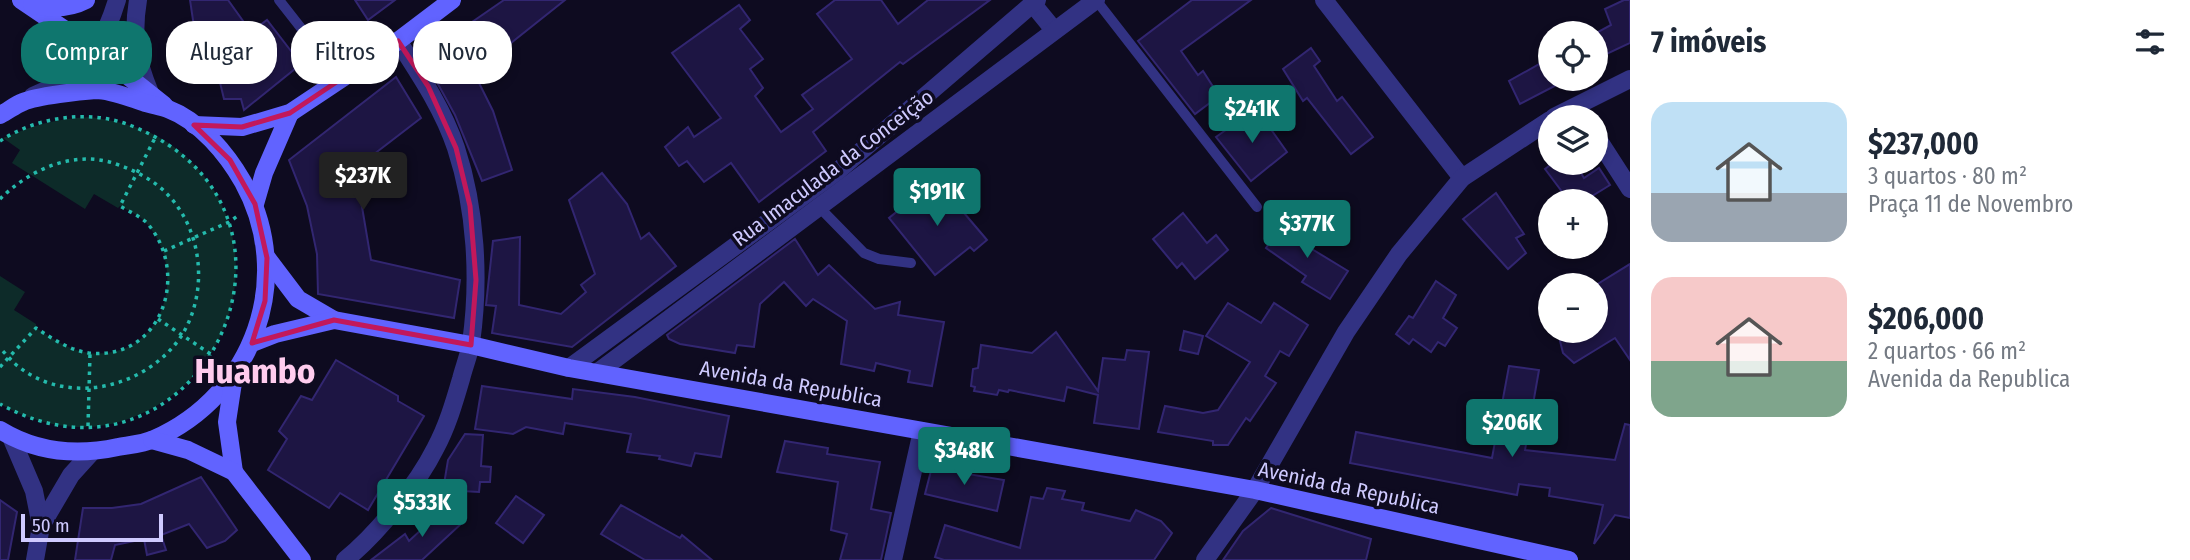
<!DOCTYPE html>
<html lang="pt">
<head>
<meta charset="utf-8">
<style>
  :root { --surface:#fff; --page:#f6f6f7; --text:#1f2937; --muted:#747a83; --accent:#0f766e }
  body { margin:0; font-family:"Fira Sans Condensed",sans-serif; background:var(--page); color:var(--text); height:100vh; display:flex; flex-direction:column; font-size:26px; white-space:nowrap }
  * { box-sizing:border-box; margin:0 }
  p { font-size:23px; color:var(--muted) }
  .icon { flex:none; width:38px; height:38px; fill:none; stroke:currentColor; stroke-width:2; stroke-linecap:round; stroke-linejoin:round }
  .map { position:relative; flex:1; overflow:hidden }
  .sheet { display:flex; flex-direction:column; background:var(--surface); width:560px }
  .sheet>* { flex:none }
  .guide { position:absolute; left:21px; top:21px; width:665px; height:63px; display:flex; gap:14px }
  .buttons { position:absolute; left:1538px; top:21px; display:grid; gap:14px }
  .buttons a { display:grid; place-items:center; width:70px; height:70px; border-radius:50%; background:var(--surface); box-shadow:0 4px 10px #0003; font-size:35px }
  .scale { position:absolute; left:21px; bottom:18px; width:142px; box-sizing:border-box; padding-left:7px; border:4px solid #cfcaff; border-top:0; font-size:19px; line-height:24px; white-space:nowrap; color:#cfcaff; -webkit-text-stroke:5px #0e0b20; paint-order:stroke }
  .price { position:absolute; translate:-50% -60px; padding:0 16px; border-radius:7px; background:var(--accent); color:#fff; font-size:23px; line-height:46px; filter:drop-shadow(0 2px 4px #0008) }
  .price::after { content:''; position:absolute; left:50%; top:42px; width:21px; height:16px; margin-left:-10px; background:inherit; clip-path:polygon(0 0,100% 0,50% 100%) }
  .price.current { background:#222; color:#fff }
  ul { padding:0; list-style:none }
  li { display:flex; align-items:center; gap:21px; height:175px; padding:0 21px }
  li span { display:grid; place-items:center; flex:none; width:196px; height:140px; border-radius:21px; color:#555 }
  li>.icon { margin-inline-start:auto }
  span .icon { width:84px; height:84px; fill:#fffc; stroke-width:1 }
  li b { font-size:30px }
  h2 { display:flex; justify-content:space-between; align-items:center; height:84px; padding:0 21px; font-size:30px }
  .chip { padding:0 24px; border-radius:28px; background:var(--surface); box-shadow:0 4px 10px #0003; font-size:24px; line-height:63px }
  .chip.current { background:var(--accent); color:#fff }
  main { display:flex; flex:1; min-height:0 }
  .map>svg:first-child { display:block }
  .green { fill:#0d2b29 }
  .building { fill:#1d1543; stroke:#322671; stroke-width:2 }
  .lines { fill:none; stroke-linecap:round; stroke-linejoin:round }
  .path { stroke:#24baac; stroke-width:3.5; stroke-dasharray:3.5 5; stroke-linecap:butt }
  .service { stroke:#323283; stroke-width:10 }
  .minor { stroke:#323283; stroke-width:18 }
  .tertiary { stroke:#323283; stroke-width:18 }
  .secondary { stroke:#6163ff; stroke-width:18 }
  .marked { fill:none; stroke:#c2185b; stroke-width:5; stroke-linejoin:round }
  .labels { text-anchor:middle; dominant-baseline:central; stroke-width:7; stroke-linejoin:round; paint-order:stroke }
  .street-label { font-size:21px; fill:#cfcaff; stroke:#0e0b20 }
  .town-label { font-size:35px; font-weight:bold; fill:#fce; stroke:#0e0b20 }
</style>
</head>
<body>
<main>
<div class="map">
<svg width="1630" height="560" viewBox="0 0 1630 560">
  <rect width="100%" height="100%" fill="#0e0b20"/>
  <path class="green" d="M91 117C118 121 147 128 170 144 277 219 247 377 128 419 85 435 39 426 0 404V276L25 292 14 310 36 324V328C53 339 69 350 89 353 162 361 190 274 147 224 141 216 129 211 120 206L118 208 94 194 85 209 12 163 20 150 3 138C33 125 58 118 91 117Z"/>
  <g class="building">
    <path d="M190 0H228L251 32 267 20 301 64 244 110 241 99H224L213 54 199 60Z"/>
    <path d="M355 0H395L368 20Z"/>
    <path d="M504 0H565L511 43 475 75 493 111 512 170 482 181 455 115 433 75 444 71 430 51Z"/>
    <path d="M835 0H881L898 24 928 0H990L903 64 900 62 813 132 826 151 759 202 731 163 704 182 687 161 679 166 665 147 688 127 694 137 721 118 672 53 739 5 750 20 740 29 763 59 750 69 763 88 755 96 781 132 813 109 802 95 852 59 817 14Z"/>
    <path d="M1192 0H1251L1181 51 1198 75 1203 71 1219 96 1195 114 1138 41Z"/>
    <path d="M1624 0H1630V43L1596 59V33L1611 25 1605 9Z"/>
    <path d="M1311 48 1320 61 1314 66 1337 101 1342 97 1373 137 1351 154 1307 98 1303 101 1283 69Z"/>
    <path d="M1550 58V79H1568L1520 104 1509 81Z"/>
    <path d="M396 77 421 118 326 191 360 195 371 260 460 280 454 318 318 294 317 254 307 206 289 160Z"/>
    <path d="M1254 110 1261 119 1263 118 1287 152 1251 181 1216 137Z"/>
    <path d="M1553 163H1575L1584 178 1599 168 1610 185 1584 201H1569L1545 169Z"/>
    <path d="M602 173 627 204 641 239 649 233 676 266 572 347 492 333 496 306 486 305 493 241 520 237 519 305 561 314 586 292 581 285 595 274 569 200Z"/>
    <path d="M936 180 987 240 974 251 970 247 935 275 889 218Z"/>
    <path d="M1496 193 1524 234 1516 238 1526 253 1508 269 1463 219Z"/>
    <path d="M1183 213 1207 243 1216 235 1228 250 1195 279 1182 263 1177 268 1153 239Z"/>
    <path d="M1285 219 1308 235 1302 243 1348 271 1330 299 1302 282 1306 276 1266 248Z"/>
    <path d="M795 239 818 275 829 265 875 309 900 302 898 315 944 322 932 386 908 382 910 371 876 363 874 371 841 364 847 321 813 299 806 306 784 282 760 304 754 347 737 345 735 353 680 344 669 339 667 335Z"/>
    <path d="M1630 264V360L1615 338 1574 363 1563 353 1560 341 1577 331H1596V285Z"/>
    <path d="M1436 281 1456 295 1443 318 1457 328 1445 346 1438 342 1431 352 1413 339 1409 344 1396 334 1409 316 1413 318Z"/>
    <path d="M1228 303 1261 323 1274 303 1308 325 1289 356 1280 351 1265 376 1276 383 1250 421 1246 418 1228 445H1213V441L1158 432 1165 406 1203 413 1218 410 1250 362 1206 336Z"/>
    <path d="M1184 331 1203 336 1198 354 1180 350Z"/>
    <path d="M1056 332 1098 391 1103 358 1125 360 1127 350 1149 352 1139 429 1094 423 1098 395 1067 387 1064 401 1009 390 1008 392 999 390 997 395 974 391 975 387 971 386 973 369 978 368 981 345 1032 353Z"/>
    <path d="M336 360 398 396V401L424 416 368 510 340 493 329 508 268 470 287 439 279 431 301 396 312 400Z"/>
    <path d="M1509 366 1539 370 1525 450 1615 460 1625 424 1630 425V518L1615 515 1594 544 1603 505 1549 496 1550 488 1519 484 1517 495 1350 463 1356 432 1492 458Z"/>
    <path d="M482 386 572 399 573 389 635 397 729 416 721 457 695 453 691 466 659 459 660 456 627 452 631 434 565 423 563 434 526 427 513 434 475 429Z"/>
    <path d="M465 434 483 435 481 466 491 467 490 482H480L479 492 443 490 448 460Z"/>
    <path d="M785 441 828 448 827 454 880 462 871 509 891 513 881 560H840L847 534 831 530 838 482 777 472Z"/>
    <path d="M934 459 953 463 950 471 1004 480 997 511 925 494Z"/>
    <path d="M201 477 237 530 225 541 207 548 189 524 161 535 166 550 147 555 144 539 115 545 111 560H75L83 508H112L141 504Z"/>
    <path d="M1047 488 1065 491 1062 499 1084 503 1082 510 1130 521 1136 510 1161 521 1172 533 1154 560H944L935 557 945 525 1020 548 1031 497 1043 499Z"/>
    <path d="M516 496 544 515 523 543 496 523Z"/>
    <path d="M0 500 17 512 8 560H0Z"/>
    <path d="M621 505 680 538 682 535 712 560H645L601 534Z"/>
    <path d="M446 507 462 523 422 560H371L405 534 409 541Z"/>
    <path d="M1271 508 1371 539 1366 560H1223L1243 531Z"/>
  </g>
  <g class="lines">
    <g class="path">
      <path d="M0 141C38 116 91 109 132 126 344 212 197 513 0 404"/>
      <path d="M0 199C29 170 74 149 116 164 133 170 148 177 162 189 202 225 210 289 182 335 148 387 70 407 19 367 12 362 6 354 0 348"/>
      <path d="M164 251 229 222 239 215"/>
      <path d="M158 319 212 355"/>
      <path d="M0 367 36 328C53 339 69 350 89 353 162 361 191 273 147 223 140 216 128 211 120 206L156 136"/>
      <path d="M88 426 90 354"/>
    </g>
    <g class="service">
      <path d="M279 0 341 79"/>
      <path d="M1096 0 1257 207"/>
      <path d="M819 207 864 253 879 259 911 263"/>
    </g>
    <g class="minor">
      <path d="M1324 0 1462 178"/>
      <path d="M1032 3 1054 30"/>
      <path d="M1554 117 1630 79"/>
      <path d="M1596 136 1630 189"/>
      <path d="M569 368 839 170 1037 0"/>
      <path d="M598 372 1096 0"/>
      <path d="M345 560C377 534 417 485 435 449 447 427 454 403 461 379 464 367 469 355 471 343 480 280 476 209 456 148 443 109 420 75 398 41"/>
      <path d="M893 560 922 431"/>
      <path d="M1205 560 1255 490 1346 332 1399 254 1462 178 1550 120"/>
    </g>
    <g class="tertiary">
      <path d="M138 0C132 36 136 59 150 93"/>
      <path d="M33 96C44 91 57 85 68 78 94 60 108 30 117 0"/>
      <path d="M11 437 34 491 41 526"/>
      <path d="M35 560 41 526 71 475 91 453"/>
    </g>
    <g class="secondary">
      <path d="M21 0 95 50 164 105"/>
      <path d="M32 5C51 9 69 9 86 0"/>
      <path d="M0 115C8 111 15 105 23 102 36 96 82 91 96 90 111 90 129 98 143 102 151 105 160 106 168 109 200 121 227 154 243 182 296 278 254 395 154 439 143 444 129 445 118 447 77 456 36 452 0 430"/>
      <path d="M194 125 242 127 290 113 398 41 452 0"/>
      <path d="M255 204 264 173 290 113"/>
      <path d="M267 258 298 299 334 320 471 345 569 368 1255 490 1569 560"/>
      <path d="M252 343 275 334 334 320"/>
      <path d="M234 376 227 422 234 472"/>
      <path d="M152 440 188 450 234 472 302 560"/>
    </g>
  </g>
  <path class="marked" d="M398 41 428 86 456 148 470 206 476 280 471 345 334 320 252 343 265 301 267 258 255 204 230 160 194 125 242 127 290 113Z"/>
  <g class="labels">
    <g class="street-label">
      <text transform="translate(833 168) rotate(-37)">Rua Imaculada da Conceição</text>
      <text transform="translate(791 384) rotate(10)">Avenida da Republica</text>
      <text transform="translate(1349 488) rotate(12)">Avenida da Republica</text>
    </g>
    <g class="town-label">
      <text x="255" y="371">Huambo</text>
    </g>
  </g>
</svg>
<div class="buttons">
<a><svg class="icon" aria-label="locate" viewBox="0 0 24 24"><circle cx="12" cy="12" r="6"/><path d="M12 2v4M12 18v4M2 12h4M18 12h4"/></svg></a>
<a><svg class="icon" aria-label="layers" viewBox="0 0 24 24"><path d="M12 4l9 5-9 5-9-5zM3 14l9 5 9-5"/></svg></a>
<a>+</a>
<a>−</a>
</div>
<div class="scale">50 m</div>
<b class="price" style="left:1252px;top:145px">$241K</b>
<b class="price current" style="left:363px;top:212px">$237K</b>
<b class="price" style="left:937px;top:228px">$191K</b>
<b class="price" style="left:1307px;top:260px">$377K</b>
<b class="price" style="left:1512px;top:459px">$206K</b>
<b class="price" style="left:964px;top:487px">$348K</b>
<b class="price" style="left:422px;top:539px">$533K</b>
<div class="guide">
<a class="chip current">Comprar</a>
<a class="chip">Alugar</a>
<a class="chip">Filtros</a>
<a class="chip">Novo</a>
</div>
</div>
<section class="sheet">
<h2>7 imóveis<svg class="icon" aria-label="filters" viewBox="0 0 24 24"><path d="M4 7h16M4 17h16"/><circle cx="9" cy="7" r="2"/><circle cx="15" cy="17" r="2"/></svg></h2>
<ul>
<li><span style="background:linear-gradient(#bfe0f5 65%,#9aa5b1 0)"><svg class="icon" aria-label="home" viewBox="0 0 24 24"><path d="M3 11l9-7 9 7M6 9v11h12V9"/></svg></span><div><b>$237,000</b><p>3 quartos · 80 m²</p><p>Praça 11 de Novembro</p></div></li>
<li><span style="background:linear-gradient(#f6c9c9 60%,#7fa58c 0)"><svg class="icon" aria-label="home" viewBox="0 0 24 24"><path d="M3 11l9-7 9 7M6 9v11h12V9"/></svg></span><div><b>$206,000</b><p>2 quartos · 66 m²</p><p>Avenida da Republica</p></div></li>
</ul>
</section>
</main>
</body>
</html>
